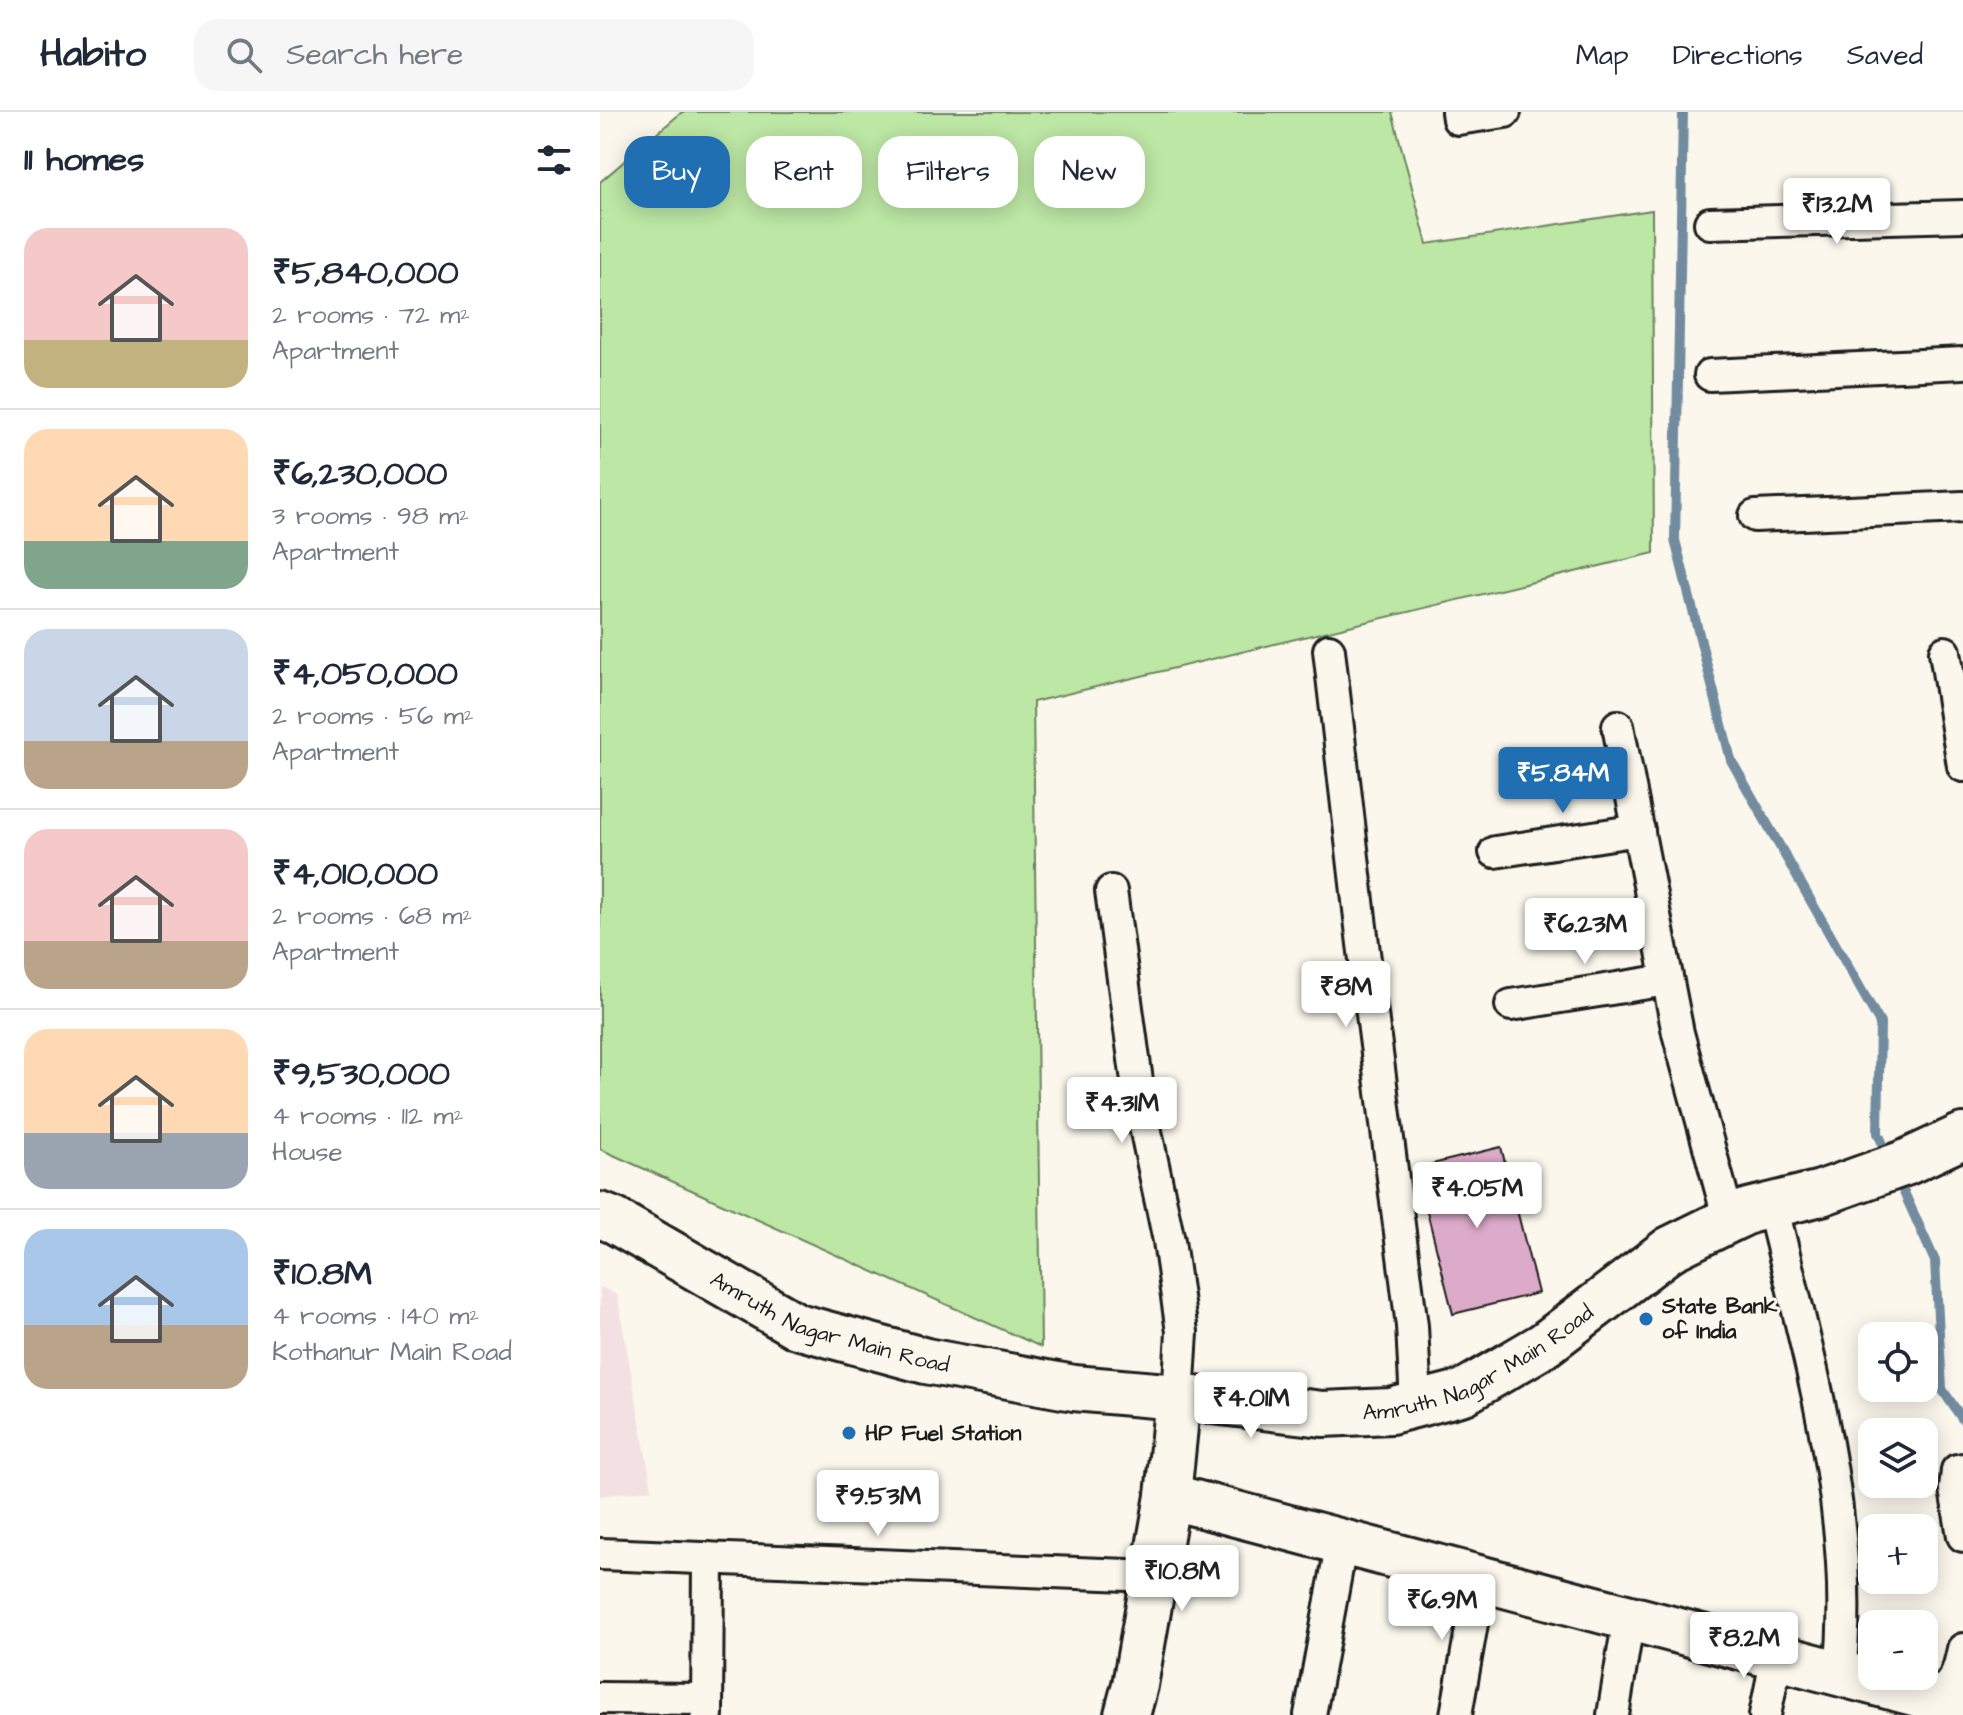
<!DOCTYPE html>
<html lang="en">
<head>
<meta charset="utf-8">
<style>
  :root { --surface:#fff; --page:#f6f6f7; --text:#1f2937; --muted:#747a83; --line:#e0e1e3; --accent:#1f6fb2 }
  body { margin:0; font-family:"Architects Daughter",sans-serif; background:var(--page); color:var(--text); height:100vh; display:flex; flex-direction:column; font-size:30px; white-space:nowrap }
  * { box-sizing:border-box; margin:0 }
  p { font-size:26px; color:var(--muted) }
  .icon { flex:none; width:44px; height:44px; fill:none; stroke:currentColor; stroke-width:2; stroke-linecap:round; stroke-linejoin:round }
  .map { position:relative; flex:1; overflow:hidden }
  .drawer { display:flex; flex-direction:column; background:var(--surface); width:600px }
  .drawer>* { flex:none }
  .guide { position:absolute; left:24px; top:24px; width:760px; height:72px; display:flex; gap:16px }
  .fabs { position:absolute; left:1258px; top:1210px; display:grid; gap:16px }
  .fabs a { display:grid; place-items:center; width:80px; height:80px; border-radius:16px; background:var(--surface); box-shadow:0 4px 20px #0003; font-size:40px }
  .price { position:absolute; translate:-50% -68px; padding:0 18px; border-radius:8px; background:#fff; color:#222; font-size:26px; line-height:52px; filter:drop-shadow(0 2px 4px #0008) }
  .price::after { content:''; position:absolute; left:50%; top:48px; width:24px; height:18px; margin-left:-12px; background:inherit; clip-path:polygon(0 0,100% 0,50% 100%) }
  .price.current { background:var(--accent); color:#fff }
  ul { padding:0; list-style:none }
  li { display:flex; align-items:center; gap:24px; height:200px; padding:0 24px }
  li+li { border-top:2px solid var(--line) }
  li span { display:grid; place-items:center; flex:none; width:224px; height:160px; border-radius:24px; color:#555 }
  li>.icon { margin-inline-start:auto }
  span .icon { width:96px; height:96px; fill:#fffc; stroke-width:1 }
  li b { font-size:34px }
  h2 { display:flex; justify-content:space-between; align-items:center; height:96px; padding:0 24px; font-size:34px }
  .pill { padding:0 28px; border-radius:24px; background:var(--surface); box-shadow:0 4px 20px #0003; font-size:28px; line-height:72px }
  .pill.current { background:var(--accent); color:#fff }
  header { display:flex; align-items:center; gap:48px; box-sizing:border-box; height:112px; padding:0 40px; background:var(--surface); border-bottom:2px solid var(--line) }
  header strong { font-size:38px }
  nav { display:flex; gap:44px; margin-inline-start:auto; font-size:28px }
  .search { width:560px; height:72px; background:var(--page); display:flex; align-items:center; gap:20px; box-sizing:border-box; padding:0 28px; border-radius:24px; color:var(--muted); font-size:30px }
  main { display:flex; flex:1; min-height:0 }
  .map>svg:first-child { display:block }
  .built { fill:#f2e0e2 }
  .green { fill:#bce7a4; stroke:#6c8260; stroke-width:2 }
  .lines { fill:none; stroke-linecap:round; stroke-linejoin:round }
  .stream { stroke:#728b9f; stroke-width:10 }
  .building { fill:#ddabca; stroke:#1c1c1c; stroke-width:2 }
  .street-casing { stroke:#1c1c1c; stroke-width:36 }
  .secondary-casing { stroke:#1c1c1c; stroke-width:50 }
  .street { stroke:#fbf7ec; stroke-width:30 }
  .secondary { stroke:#fbf7ec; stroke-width:44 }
  .poi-dot { fill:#1f6fb2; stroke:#fbf7ec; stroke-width:3 }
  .labels { text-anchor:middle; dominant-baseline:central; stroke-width:6; stroke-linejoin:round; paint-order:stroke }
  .poi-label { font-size:22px; font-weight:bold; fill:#1c1c1c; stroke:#fbf7ec; text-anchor:start }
  .street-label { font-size:22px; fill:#1c1c1c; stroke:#fbf7ec }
</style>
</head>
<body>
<header>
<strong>Habito</strong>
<div class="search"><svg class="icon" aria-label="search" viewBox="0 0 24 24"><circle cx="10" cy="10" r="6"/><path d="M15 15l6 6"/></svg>Search here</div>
<nav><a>Map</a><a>Directions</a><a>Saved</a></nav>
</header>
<main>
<section class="drawer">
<h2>11 homes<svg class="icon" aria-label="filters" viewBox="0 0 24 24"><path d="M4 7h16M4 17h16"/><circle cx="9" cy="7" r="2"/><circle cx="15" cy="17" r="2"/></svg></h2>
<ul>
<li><span style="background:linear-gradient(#f6c9c9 70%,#c2b280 0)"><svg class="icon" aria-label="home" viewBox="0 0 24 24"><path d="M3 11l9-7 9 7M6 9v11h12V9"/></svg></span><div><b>₹5,840,000</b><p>2 rooms · 72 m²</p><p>Apartment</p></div></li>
<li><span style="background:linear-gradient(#ffd9b3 70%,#7fa58c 0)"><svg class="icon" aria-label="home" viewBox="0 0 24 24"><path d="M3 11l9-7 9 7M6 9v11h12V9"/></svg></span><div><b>₹6,230,000</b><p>3 rooms · 98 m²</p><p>Apartment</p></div></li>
<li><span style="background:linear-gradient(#c9d6e8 70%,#b9a48a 0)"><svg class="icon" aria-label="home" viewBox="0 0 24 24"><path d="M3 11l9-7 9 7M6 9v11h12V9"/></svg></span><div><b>₹4,050,000</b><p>2 rooms · 56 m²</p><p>Apartment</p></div></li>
<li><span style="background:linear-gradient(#f6c9c9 70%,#b9a48a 0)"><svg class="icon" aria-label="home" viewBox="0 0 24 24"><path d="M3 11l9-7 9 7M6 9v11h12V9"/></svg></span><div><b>₹4,010,000</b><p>2 rooms · 68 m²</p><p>Apartment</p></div></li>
<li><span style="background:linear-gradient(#ffd9b3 65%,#9aa5b1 0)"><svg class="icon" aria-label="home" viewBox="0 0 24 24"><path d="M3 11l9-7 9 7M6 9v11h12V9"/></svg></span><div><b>₹9,530,000</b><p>4 rooms · 112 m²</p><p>House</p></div></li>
<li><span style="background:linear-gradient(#a9c7e8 60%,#b9a48a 0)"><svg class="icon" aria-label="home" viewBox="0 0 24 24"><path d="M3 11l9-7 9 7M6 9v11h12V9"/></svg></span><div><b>₹10.8M</b><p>4 rooms · 140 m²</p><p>Kothanur Main Road</p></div></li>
</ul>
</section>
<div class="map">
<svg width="1363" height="1603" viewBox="0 0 1363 1603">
  <rect width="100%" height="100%" fill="#fbf7ec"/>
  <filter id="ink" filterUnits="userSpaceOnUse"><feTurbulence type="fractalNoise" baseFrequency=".0125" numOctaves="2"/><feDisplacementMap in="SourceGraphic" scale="16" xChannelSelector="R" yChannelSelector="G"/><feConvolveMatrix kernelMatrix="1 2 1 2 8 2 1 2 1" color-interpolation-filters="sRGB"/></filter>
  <g filter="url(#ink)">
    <path class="built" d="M0 1175 17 1183 52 1377 0 1384Z"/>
    <path class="green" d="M82 0H792L827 132 1052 98 1054 441 433 590 441 1235 0 1037V70Z"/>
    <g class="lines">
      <g class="stream">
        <path d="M1083 0 1075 428 1131 648 1280 911 1278 1021 1289 1046"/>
        <path d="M1297 1065 1335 1149 1342 1277 1363 1308"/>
      </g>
    </g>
    <path class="building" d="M901 1035 938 1181 853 1202 816 1056Z"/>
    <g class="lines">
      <defs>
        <g id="street">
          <path d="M857 0 858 7 905 0"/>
          <path d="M1110 111 1363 104"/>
          <path d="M1110 263 1363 251"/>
          <path d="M1155 404 1363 395"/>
          <path d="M729 538 763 832 812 1214 816 1292"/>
          <path d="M1345 540 1363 654"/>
          <path d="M1018 614 1078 921 1129 1108"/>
          <path d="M895 740 1039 718"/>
          <path d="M511 779 540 991 569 1129 582 1220 578 1285"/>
          <path d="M911 893 1067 868"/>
          <path d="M1172 1093C1208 1244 1257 1405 1240 1561"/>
          <path d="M1363 1357 1357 1358 1355 1377 1363 1424"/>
          <path d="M0 1442 554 1464"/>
          <path d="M0 1586 107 1587"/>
          <path d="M1334 1586C1355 1571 1358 1562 1363 1537"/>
          <path d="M107 1603 108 1446"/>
          <path d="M710 1603 742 1429"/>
          <path d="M856 1603 880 1466"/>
          <path d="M1013 1603 1029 1505"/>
          <path d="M1165 1603 1177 1544"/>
        </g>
        <g id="secondary">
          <path id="s1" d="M0 1103 15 1109 197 1214 326 1249 474 1276 578 1285 723 1302 791 1299 864 1280 944 1233 1070 1137 1129 1108 1148 1099 1221 1081 1305 1051 1363 1024"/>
          <path d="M568 1384 1363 1594"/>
          <path d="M527 1603 535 1573 568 1384 578 1285"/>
        </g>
      </defs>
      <use href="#street" class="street-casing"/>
      <use href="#secondary" class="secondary-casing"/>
      <use href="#street" class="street"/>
      <use href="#secondary" class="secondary"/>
    </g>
  </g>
  <g class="poi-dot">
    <circle cx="1046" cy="1207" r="8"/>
    <circle cx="249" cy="1321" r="8"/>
  </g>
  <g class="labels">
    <g class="poi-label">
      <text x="1062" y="1194">State Bank<tspan x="1062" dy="25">of India</tspan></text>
      <text x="265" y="1321">HP Fuel Station</text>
    </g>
    <g class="street-label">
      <text stroke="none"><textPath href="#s1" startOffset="256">Amruth Nagar Main Road</textPath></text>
      <text stroke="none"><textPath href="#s1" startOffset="928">Amruth Nagar Main Road</textPath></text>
    </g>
  </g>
</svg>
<div class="fabs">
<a><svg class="icon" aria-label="locate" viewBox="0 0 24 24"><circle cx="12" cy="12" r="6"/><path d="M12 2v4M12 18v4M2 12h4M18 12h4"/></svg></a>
<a><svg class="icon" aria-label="layers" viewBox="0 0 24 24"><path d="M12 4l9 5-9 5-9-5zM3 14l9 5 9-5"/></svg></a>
<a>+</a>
<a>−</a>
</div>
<b class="price" style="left:1237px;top:134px">₹13.2M</b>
<b class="price current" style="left:963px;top:703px">₹5.84M</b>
<b class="price" style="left:985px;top:854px">₹6.23M</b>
<b class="price" style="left:746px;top:917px">₹8M</b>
<b class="price" style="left:522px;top:1033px">₹4.31M</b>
<b class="price" style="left:877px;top:1118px">₹4.05M</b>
<b class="price" style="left:651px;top:1328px">₹4.01M</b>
<b class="price" style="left:278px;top:1426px">₹9.53M</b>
<b class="price" style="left:582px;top:1501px">₹10.8M</b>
<b class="price" style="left:842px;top:1530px">₹6.9M</b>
<b class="price" style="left:1144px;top:1568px">₹8.2M</b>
<div class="guide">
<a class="pill current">Buy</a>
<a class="pill">Rent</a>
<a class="pill">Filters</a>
<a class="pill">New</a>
</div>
</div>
</main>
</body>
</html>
